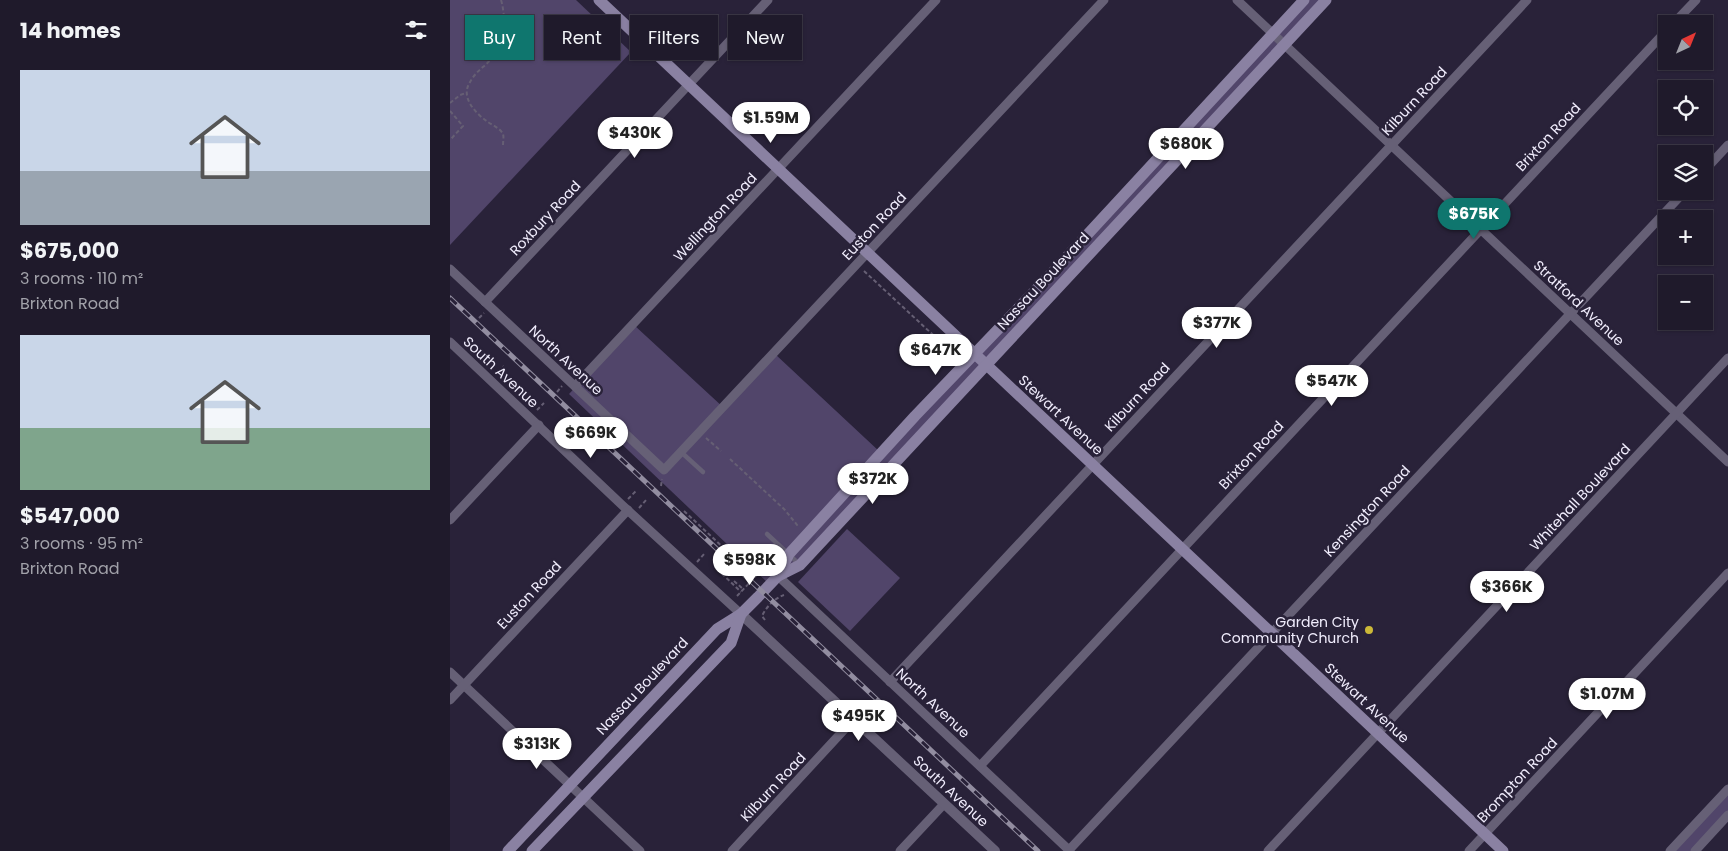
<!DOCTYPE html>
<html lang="en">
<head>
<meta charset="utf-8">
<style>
  :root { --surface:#1f1a2b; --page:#272333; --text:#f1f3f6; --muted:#a1a1a9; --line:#3c3847; --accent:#0f766e }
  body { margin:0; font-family:Poppins,sans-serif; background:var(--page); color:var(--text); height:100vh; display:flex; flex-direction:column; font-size:19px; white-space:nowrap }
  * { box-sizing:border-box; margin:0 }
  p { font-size:16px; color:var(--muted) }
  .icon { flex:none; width:28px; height:28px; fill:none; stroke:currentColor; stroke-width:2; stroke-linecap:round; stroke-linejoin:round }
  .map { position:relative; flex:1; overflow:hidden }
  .panel { display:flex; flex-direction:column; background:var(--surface); width:450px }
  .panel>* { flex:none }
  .hud { position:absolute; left:15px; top:15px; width:475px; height:45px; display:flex; gap:10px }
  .needle { width:32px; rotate:43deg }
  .tools { position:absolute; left:1208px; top:15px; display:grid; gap:10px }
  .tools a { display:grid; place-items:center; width:55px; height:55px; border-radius:0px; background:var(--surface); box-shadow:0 1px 4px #0004,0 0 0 1px var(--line); font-size:25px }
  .price { position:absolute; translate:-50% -42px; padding:0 11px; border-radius:18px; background:#fff; color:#222; font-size:16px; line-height:32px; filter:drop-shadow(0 1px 2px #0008) }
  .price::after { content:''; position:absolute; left:50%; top:30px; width:15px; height:11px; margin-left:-8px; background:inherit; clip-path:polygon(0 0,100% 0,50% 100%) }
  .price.on { background:var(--accent); color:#fff }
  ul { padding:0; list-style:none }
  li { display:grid; align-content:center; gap:10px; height:265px; padding:0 20px }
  li span { display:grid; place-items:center; height:155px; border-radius:0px; color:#555 }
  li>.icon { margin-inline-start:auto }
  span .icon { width:90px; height:90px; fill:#fffc; stroke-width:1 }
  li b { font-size:21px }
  h2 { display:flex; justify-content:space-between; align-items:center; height:60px; padding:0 20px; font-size:21px }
  .tag { padding:0 18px; border-radius:0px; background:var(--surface); box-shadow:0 1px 4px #0004,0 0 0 1px var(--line); font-size:18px; line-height:45px }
  .tag.on { background:var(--accent); color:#fff }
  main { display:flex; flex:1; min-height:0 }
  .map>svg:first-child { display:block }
  .green { fill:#51456a }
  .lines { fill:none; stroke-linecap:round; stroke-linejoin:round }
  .path { stroke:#665f74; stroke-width:2; stroke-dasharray:4 2.5; stroke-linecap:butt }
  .service { stroke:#666076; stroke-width:4.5 }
  .minor { stroke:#666076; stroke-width:9 }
  .tertiary { stroke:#666076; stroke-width:10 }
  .secondary { stroke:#8a81a2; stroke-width:11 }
  .rail-casing { stroke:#928da0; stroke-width:5 }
  .rail { stroke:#292239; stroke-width:3; stroke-dasharray:9; stroke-linecap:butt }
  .poi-dot { fill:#ccb938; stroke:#292239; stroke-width:2 }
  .labels { text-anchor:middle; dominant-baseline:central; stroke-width:5; stroke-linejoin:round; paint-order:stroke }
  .street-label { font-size:14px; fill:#f1edfd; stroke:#292239 }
  .poi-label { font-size:14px; fill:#f1edfd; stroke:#292239; text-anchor:end }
</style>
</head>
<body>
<main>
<section class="panel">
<h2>14 homes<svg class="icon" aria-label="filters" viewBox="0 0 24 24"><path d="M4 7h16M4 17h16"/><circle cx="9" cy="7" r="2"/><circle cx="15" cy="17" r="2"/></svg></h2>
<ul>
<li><span style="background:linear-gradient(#c9d6e8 65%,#9aa5b1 0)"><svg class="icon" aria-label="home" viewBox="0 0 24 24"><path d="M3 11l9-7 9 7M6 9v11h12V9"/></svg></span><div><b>$675,000</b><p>3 rooms · 110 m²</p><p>Brixton Road</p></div></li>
<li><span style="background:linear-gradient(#c9d6e8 60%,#7fa58c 0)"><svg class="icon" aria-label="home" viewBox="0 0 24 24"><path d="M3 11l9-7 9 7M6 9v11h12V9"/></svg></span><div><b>$547,000</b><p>3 rooms · 95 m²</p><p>Brixton Road</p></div></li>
</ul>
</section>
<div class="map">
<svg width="1278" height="851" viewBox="0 0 1278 851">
  <rect width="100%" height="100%" fill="#292239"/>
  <g class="green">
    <path d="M0 0H126L181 52 0 245Z"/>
    <path d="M857 0H877L351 564 319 584 119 394 184 325 274 408 325 354 430 452Z"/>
    <path d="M397 529 450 578 400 631 348 582Z"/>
    <path d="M1278 791V813L1242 851H1222Z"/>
  </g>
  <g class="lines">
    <g class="path">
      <path d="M51 0C55 12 52 24 62 33"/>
      <path d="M65 32 83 52"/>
      <path d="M0 103 10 95 16 93"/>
      <path d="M0 111 13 126 0 140"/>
      <path d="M53 145C53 141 54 137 53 134 50 128 42 125 38 122 26 114 11 98 19 84 26 70 34 68 42 58 51 46 57 35 72 29"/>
      <path d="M414 271 508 358"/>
      <path d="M29 318 34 313"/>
      <path d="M48 373 54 366"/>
      <path d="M107 392 112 386"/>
      <path d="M87 410 94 403"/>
      <path d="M256 438 271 451"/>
      <path d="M280 459 334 509 348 526"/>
      <path d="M211 486 212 479"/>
      <path d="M178 499 187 490"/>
      <path d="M189 508 197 499"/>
      <path d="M234 511 305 577"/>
      <path d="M247 562 255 553"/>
      <path d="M267 564 265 567 291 592"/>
      <path d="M284 581 293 589"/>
      <path d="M287 596 325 556"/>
      <path d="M315 620 312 616C316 607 325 598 334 595"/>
    </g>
    <g class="service">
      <path d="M231 452 253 472"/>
      <path d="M317 534 349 564"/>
    </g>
    <g class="minor">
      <path d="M787 0 1278 462"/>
      <path d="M1223 24 1246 0"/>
      <path d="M1254 171 1278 145"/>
      <path d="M0 269 214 470 654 0"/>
      <path d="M35 302 318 0"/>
      <path d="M0 342 172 505 291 614"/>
      <path d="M125 386 486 0"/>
      <path d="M0 520 89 425"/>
      <path d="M328 576 620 851"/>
      <path d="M0 672 190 851"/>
      <path d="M440 682 1077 0"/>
      <path d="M0 700 178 510"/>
      <path d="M530 766 1216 31"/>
      <path d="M619 850 1235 191"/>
      <path d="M282 851 404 719"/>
      <path d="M450 851 494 804"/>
      <path d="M818 851 1278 358"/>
      <path d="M1019 851 1278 573"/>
      <path d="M1220 851 1278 789"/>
      <path d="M1245 851 1278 815"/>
    </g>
    <path class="tertiary" d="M291 614 545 851"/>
    <g class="secondary">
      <path d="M149 0 1053 851"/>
      <path d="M328 576 350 565 876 0"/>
      <path d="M58 851 267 629 291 614 308 597 328 576 339 554 465 416 600 275 854 0"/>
      <path d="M82 851 281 643 291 614"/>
    </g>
    <defs>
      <path id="rail" d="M0 298 588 851"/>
    </defs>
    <use href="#rail" class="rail-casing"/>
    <use href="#rail" class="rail"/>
  </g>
  <circle class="poi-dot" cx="919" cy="630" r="5"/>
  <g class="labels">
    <g class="street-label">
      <text transform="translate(964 101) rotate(-47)">Kilburn Road</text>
      <text transform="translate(1098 137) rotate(-47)">Brixton Road</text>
      <text transform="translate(265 217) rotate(-47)">Wellington Road</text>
      <text transform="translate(95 218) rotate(-47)">Roxbury Road</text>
      <text transform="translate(424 226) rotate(-47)">Euston Road</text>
      <text transform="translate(593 281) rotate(-47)">Nassau Boulevard</text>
      <text transform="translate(1129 303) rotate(43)">Stratford Avenue</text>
      <text transform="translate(116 360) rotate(43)">North Avenue</text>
      <text transform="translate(51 372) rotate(43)">South Avenue</text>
      <text transform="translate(687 397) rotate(-47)">Kilburn Road</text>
      <text transform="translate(611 415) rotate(43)">Stewart Avenue</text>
      <text transform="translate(801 455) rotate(-47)">Brixton Road</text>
      <text transform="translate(1130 497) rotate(-47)">Whitehall Boulevard</text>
      <text transform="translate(917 511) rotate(-47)">Kensington Road</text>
      <text transform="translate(79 595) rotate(-47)">Euston Road</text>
      <text transform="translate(192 686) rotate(-47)">Nassau Boulevard</text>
      <text transform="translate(483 703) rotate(43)">North Avenue</text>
      <text transform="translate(917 703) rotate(43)">Stewart Avenue</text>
      <text transform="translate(1067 780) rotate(-47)">Brompton Road</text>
      <text transform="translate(323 787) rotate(-47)">Kilburn Road</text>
      <text transform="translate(501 791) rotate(43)">South Avenue</text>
    </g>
    <g class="poi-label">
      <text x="909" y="622">Garden City<tspan x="909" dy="16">Community Church</tspan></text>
    </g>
  </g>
</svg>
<div class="tools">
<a><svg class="needle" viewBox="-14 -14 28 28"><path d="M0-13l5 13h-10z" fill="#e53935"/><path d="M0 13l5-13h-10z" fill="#a1a1a9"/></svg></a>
<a><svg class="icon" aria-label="locate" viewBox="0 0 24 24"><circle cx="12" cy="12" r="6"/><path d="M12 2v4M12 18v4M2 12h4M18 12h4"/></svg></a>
<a><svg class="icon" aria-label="layers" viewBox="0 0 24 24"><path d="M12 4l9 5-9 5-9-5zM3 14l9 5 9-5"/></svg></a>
<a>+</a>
<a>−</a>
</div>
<b class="price" style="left:321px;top:144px">$1.59M</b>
<b class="price" style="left:185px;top:159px">$430K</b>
<b class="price" style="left:736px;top:170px">$680K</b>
<b class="price on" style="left:1024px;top:240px">$675K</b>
<b class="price" style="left:767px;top:349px">$377K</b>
<b class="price" style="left:486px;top:376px">$647K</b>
<b class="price" style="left:882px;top:407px">$547K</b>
<b class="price" style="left:141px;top:459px">$669K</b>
<b class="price" style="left:423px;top:505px">$372K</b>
<b class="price" style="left:300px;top:586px">$598K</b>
<b class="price" style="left:1057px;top:613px">$366K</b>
<b class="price" style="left:1157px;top:720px">$1.07M</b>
<b class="price" style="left:409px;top:742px">$495K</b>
<b class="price" style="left:87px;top:770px">$313K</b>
<div class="hud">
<a class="tag on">Buy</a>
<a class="tag">Rent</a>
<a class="tag">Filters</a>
<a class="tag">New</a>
</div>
</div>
</main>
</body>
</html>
